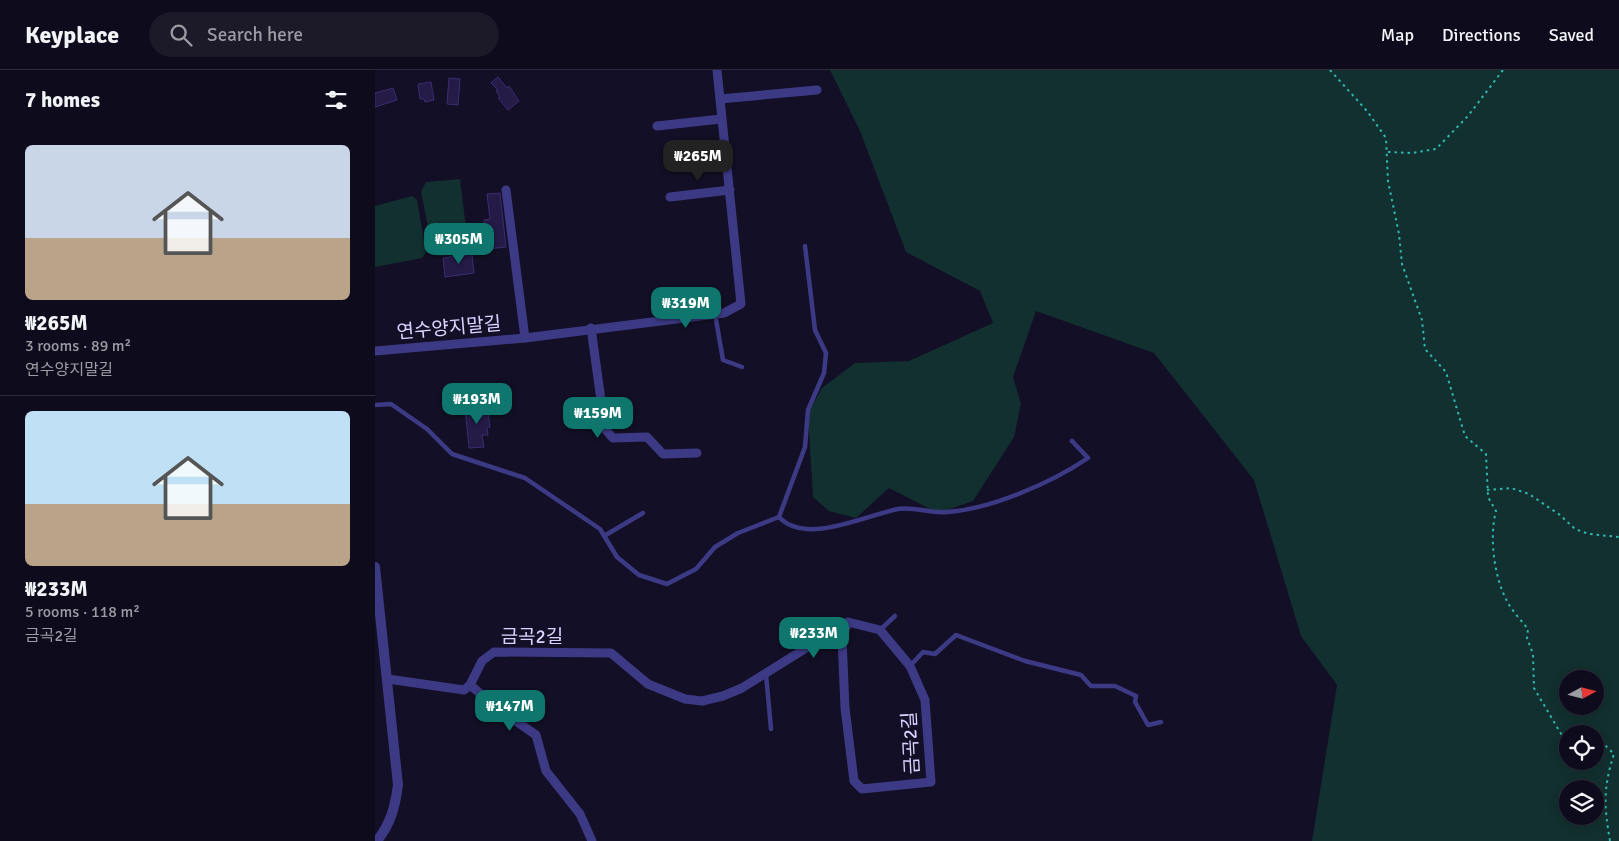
<!DOCTYPE html>
<html lang="en">
<head>
<meta charset="utf-8">
<style>
  :root { --surface:#0e0b1c; --page:#1c1929; --text:#f1f3f6; --muted:#9b9ba3; --line:#2e2b3b; --accent:#0f766e }
  body { margin:0; font-family:Signika,"Noto Sans KR",sans-serif; background:var(--page); color:var(--text); height:100vh; display:flex; flex-direction:column; font-size:19px; white-space:nowrap }
  * { box-sizing:border-box; margin:0 }
  p { font-size:16px; color:var(--muted) }
  .icon { flex:none; width:28px; height:28px; fill:none; stroke:currentColor; stroke-width:2; stroke-linecap:round; stroke-linejoin:round }
  .map { position:relative; flex:1; overflow:hidden }
  .sheet { display:flex; flex-direction:column; background:var(--surface); width:375px }
  .sheet>* { flex:none }
  .needle { width:32px; rotate:83deg }
  .fabs { position:absolute; left:1184px; top:600px; display:grid; gap:10px }
  .fabs a { display:grid; place-items:center; width:45px; height:45px; border-radius:50%; background:var(--surface); box-shadow:0 2px 12px #0003,0 0 0 1px var(--line); font-size:25px }
  .price { position:absolute; translate:-50% -42px; padding:0 11px; border-radius:10px; background:var(--accent); color:#fff; font-size:16px; line-height:32px; filter:drop-shadow(0 1px 2px #0008) }
  .price::after { content:''; position:absolute; left:50%; top:30px; width:15px; height:11px; margin-left:-8px; background:inherit; clip-path:polygon(0 0,100% 0,50% 100%) }
  .price.selected { background:#222; color:#fff }
  ul { padding:0; list-style:none }
  li { display:grid; align-content:center; gap:10px; height:265px; padding:0 25px }
  li+li { border-top:1px solid var(--line) }
  li span { display:grid; place-items:center; height:155px; border-radius:8px; color:#555 }
  li>.icon { margin-inline-start:auto }
  span .icon { width:90px; height:90px; fill:#fffc; stroke-width:1 }
  li b { font-size:21px }
  h2 { display:flex; justify-content:space-between; align-items:center; height:60px; padding:0 25px; font-size:21px }
  header { display:flex; align-items:center; gap:30px; box-sizing:border-box; height:70px; padding:0 25px; background:var(--surface); border-bottom:1px solid var(--line) }
  header strong { font-size:24px }
  nav { display:flex; gap:28px; margin-inline-start:auto; font-size:18px }
  .search { width:350px; height:45px; background:var(--page); display:flex; align-items:center; gap:12px; box-sizing:border-box; padding:0 18px; border-radius:28px; color:var(--muted); font-size:19px }
  main { display:flex; flex:1; min-height:0 }
  .map>svg:first-child { display:block }
  .green { fill:#12302f; fill-rule:evenodd }
  .building { fill:#241b47; stroke:#3b2d73 }
  .lines { fill:none; stroke-linecap:round; stroke-linejoin:round }
  .path { stroke:#2fb8b0; stroke-width:2; stroke-dasharray:2.5 4; stroke-linecap:butt }
  .service { stroke:#3d3a85; stroke-width:4.5 }
  .minor { stroke:#3d3a85; stroke-width:9 }
  .tertiary { stroke:#3d3a85; stroke-width:10 }
  .labels { text-anchor:middle; dominant-baseline:central; stroke-width:5; stroke-linejoin:round; paint-order:stroke }
  .street-label { font-size:19px; fill:#d9d4ff; stroke:#130f26 }
</style>
</head>
<body>
<header>
<strong>Keyplace</strong>
<div class="search"><svg class="icon" aria-label="search" viewBox="0 0 24 24"><circle cx="10" cy="10" r="6"/><path d="M15 15l6 6"/></svg>Search here</div>
<nav><a>Map</a><a>Directions</a><a>Saved</a></nav>
</header>
<main>
<section class="sheet">
<h2>7 homes<svg class="icon" aria-label="filters" viewBox="0 0 24 24"><path d="M4 7h16M4 17h16"/><circle cx="9" cy="7" r="2"/><circle cx="15" cy="17" r="2"/></svg></h2>
<ul>
<li><span style="background:linear-gradient(#c9d6e8 60%,#b9a48a 0)"><svg class="icon" aria-label="home" viewBox="0 0 24 24"><path d="M3 11l9-7 9 7M6 9v11h12V9"/></svg></span><div><b>₩265M</b><p>3 rooms · 89 m²</p><p>연수양지말길</p></div></li>
<li><span style="background:linear-gradient(#bfe0f5 60%,#b9a48a 0)"><svg class="icon" aria-label="home" viewBox="0 0 24 24"><path d="M3 11l9-7 9 7M6 9v11h12V9"/></svg></span><div><b>₩233M</b><p>5 rooms · 118 m²</p><p>금곡2길</p></div></li>
</ul>
</section>
<div class="map">
<svg width="1244" height="771" viewBox="0 0 1244 771">
  <rect width="100%" height="100%" fill="#130f26"/>
  <g class="green">
    <path d="M455 0H1244V771H937L962 615 926 566 879 410 779 283 661 241 638 307 646 334 639 367 598 431 563 443 514 418 481 448 454 441 438 427 433 344 447 318 480 293 534 291 618 253 605 221 531 182 485 61ZM1192 609H1220V636H1192ZM1192 664H1220V691H1192ZM1192 719H1220V746H1192Z"/>
    <path d="M85 109 94 182 63 186 58 182 46 122 51 112Z"/>
    <path d="M37 126 42 130 51 182 47 188 0 197V136Z"/>
  </g>
  <g class="building">
    <path d="M123 7 132 18 134 16 144 31 133 40 123 28 125 27 121 21 123 20 116 13Z"/>
    <path d="M74 8 85 9 83 35 72 34Z"/>
    <path d="M56 12 59 30 50 32 49 29H45L43 14Z"/>
    <path d="M18 18 22 30 0 37V23Z"/>
    <path d="M125 123 131 177 112 179 109 150 115 149 112 124Z"/>
    <path d="M97 184 99 203 70 207 68 188Z"/>
    <path d="M112 335 115 357 112 358 113 365H107L109 377 94 378 90 338Z"/>
  </g>
  <g class="lines">
    <g class="path">
      <path d="M955 0 992 41 1011 68 1013 111 1024 164 1027 194 1047 250 1050 279 1071 302 1090 366 1111 384 1113 427 1121 441C1114 467 1119 507 1132 531 1137 541 1146 550 1153 559L1152 568 1158 584 1159 618 1192 674"/>
      <path d="M1013 82 1037 83 1061 79 1093 46 1128 0"/>
      <path d="M1112 420 1136 418 1154 424 1185 445 1200 459 1214 464 1244 467"/>
      <path d="M1220 671 1225 670 1239 684C1228 718 1229 736 1235 771"/>
    </g>
    <g class="service">
      <path d="M340 244 348 290 367 297"/>
      <path d="M0 335 16 334 52 359 77 384 150 408 225 459 242 487 264 505 292 514 321 499 340 477 363 463 404 447C431 476 491 445 523 439 538 436 556 444 572 442 616 439 676 413 713 388L697 371"/>
      <path d="M404 447 430 377 433 340 449 303 451 283 440 260 430 176"/>
      <path d="M229 466 268 443"/>
      <path d="M505 560 520 546"/>
      <path d="M535 596 548 582 560 584 581 565 650 591 706 605 716 616H740L761 626 760 632 773 655 786 652"/>
      <path d="M391 604 396 659"/>
    </g>
    <g class="minor">
      <path d="M345 29 442 20"/>
      <path d="M282 56 346 49"/>
      <path d="M131 120 150 268"/>
      <path d="M295 127 355 120"/>
      <path d="M216 258 230 359 238 368 272 367 288 384 322 383"/>
      <path d="M0 281 150 268 349 243 366 234 342 0"/>
      <path d="M13 609 89 620 95 615 125 640 161 665 171 701 205 744 217 771"/>
      <path d="M95 615 107 591 119 582 236 583 273 614 310 629 327 631 348 626 367 618 473 552 505 560 535 596 550 630 556 712 487 719 479 711 470 638 467 568 473 552"/>
    </g>
    <path class="tertiary" d="M0 497 23 715C20 737 16 753 2 771"/>
  </g>
  <g class="labels">
    <g class="street-label">
      <text transform="translate(74 258) rotate(-5)">연수양지말길</text>
      <text x="157" y="567">금곡2길</text>
      <text transform="translate(536 673) rotate(-93)">금곡2길</text>
    </g>
  </g>
</svg>
<div class="fabs">
<a><svg class="needle" viewBox="-14 -14 28 28"><path d="M0-13l5 13h-10z" fill="#e53935"/><path d="M0 13l5-13h-10z" fill="#9b9ba3"/></svg></a>
<a><svg class="icon" aria-label="locate" viewBox="0 0 24 24"><circle cx="12" cy="12" r="6"/><path d="M12 2v4M12 18v4M2 12h4M18 12h4"/></svg></a>
<a><svg class="icon" aria-label="layers" viewBox="0 0 24 24"><path d="M12 4l9 5-9 5-9-5zM3 14l9 5 9-5"/></svg></a>
</div>
<b class="price selected" style="left:323px;top:112px">₩265M</b>
<b class="price" style="left:84px;top:195px">₩305M</b>
<b class="price" style="left:311px;top:259px">₩319M</b>
<b class="price" style="left:102px;top:355px">₩193M</b>
<b class="price" style="left:223px;top:369px">₩159M</b>
<b class="price" style="left:439px;top:589px">₩233M</b>
<b class="price" style="left:135px;top:662px">₩147M</b>
</div>
</main>
</body>
</html>
